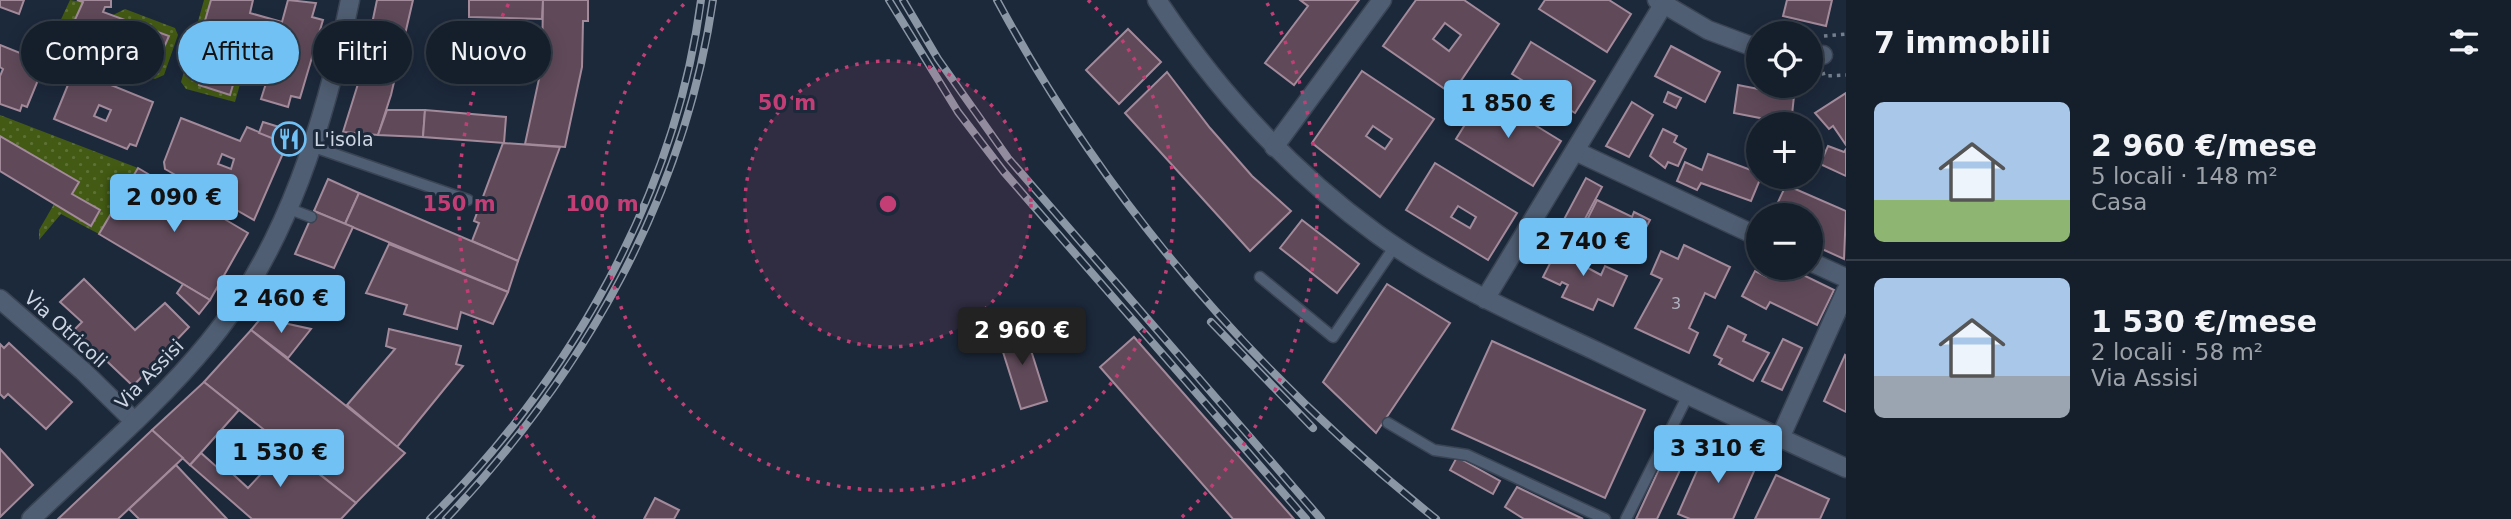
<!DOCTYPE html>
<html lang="it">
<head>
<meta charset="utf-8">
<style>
  :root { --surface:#151f2c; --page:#222c38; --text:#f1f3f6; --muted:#9da2a9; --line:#343d48; --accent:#72c1f5 }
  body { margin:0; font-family:"DejaVu Sans",sans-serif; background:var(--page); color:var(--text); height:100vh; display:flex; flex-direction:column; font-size:26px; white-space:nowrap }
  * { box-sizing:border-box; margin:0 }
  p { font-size:23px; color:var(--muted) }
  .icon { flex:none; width:38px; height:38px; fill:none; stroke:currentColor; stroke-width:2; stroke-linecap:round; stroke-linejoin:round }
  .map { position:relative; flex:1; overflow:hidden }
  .drawer { display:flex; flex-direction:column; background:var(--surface); width:665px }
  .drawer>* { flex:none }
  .top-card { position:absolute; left:21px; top:21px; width:665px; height:63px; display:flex; gap:14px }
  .fabs { position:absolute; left:1746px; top:21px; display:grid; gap:14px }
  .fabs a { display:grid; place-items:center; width:77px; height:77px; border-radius:50%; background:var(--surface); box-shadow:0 4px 18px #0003,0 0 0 2px var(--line); font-size:35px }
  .price { position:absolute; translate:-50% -60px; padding:0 16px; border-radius:7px; background:var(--accent); color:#111; font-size:23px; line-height:46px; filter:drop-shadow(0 2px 4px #0008) }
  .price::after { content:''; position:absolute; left:50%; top:42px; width:21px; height:16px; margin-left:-10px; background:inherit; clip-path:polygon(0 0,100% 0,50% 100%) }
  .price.selected { background:#222; color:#fff }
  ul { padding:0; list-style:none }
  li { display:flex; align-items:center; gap:21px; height:175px; padding:0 28px }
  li+li { border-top:2px solid var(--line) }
  li span { display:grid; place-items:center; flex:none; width:196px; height:140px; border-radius:10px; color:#555 }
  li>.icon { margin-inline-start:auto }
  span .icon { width:84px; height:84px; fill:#fffc; stroke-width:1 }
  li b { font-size:30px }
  h2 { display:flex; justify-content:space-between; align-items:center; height:84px; padding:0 28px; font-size:30px }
  .chip { padding:0 24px; border-radius:32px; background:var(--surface); box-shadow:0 4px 18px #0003,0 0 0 2px var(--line); font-size:24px; line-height:63px }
  .chip.selected { background:var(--accent); color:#111 }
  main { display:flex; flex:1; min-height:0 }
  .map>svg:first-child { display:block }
  .grass { fill:url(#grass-dots) }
  .building { fill:#604a5a; stroke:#a38a9b; stroke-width:2; fill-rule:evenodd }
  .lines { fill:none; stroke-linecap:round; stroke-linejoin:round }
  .lane-casing { stroke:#394454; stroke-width:13 }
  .street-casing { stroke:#394454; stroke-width:21 }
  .path { stroke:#747f8e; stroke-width:3.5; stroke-dasharray:3.5 5; stroke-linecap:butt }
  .lane { stroke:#505e73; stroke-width:10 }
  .street { stroke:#505e73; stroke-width:18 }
  .rail-casing { stroke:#8c97a5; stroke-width:8 }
  .rail { stroke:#1c293b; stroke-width:5; stroke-dasharray:16; stroke-linecap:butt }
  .ring { fill:none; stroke:#c43e76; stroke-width:3.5; stroke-dasharray:3.5 7 }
  .labels { text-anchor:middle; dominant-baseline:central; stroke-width:6; stroke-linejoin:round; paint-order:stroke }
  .number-label { font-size:16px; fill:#b1b2bf }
  .poi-label { font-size:19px; fill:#ccd5e1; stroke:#1c293b; text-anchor:start }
  .street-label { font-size:19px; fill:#ccd5e1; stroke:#1c293b }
  .centre { fill:#c43e76; stroke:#1c293b; stroke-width:3.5 }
  .ring-label { font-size:21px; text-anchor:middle; font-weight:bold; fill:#c43e76; stroke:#1c293b; stroke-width:6; stroke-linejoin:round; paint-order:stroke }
</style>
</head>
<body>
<main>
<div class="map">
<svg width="1846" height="519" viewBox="0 0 1846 519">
  <defs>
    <pattern id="grass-dots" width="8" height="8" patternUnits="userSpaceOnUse" patternTransform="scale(1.75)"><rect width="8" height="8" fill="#435a14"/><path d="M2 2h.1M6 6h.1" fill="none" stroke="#5d7136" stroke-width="1.8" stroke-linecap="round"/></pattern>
  </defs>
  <rect width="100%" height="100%" fill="#1c293b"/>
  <g class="grass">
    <path d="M70 0 83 2 73 24 102 36 97 47 91 49 61 36 57 28Z"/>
    <path d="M204 0H211L191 69 202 73 199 85 230 95 238 68 244 70 235 102 186 89 181 82Z"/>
    <path d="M125 9 175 28 178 35 164 75 155 79 97 56 100 48 155 68 169 36 113 15Z"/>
    <path d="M0 115 138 168 99 234 61 214 39 240V230L54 204 90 226 100 210 72 194 79 182 0 136Z"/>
  </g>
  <g class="building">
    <path d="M0 0H24L19 14 0 7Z"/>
    <path d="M77 0H111V7H105L103 12 169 36 155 68 97 47 102 36 73 24 83 2Z"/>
    <path d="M211 0H253L250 13 282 22 288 0 316 3 312 17 323 20 300 98 291 96 288 107 261 99 268 77 238 68 230 95 199 85 202 73 191 69ZM233 30 252 36 250 45 230 39ZM269 41 289 46 286 55 266 50Z"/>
    <path d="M377 0H413L391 95 378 135 343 132 362 71Z"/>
    <path d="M469 0H543L542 19 469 17Z"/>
    <path d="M543 0H588V21H583L582 67 565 147 525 144 542 65Z"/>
    <path d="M1300 0H1359L1294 85 1265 63 1308 6Z"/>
    <path d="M1416 0H1464L1499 24 1452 94 1383 46ZM1445 23 1461 35 1449 51 1433 39Z"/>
    <path d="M1545 0H1609L1631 14 1607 52 1539 9Z"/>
    <path d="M1787 0H1832L1826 26 1783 16Z"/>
    <path d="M1128 29 1161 62 1119 104 1086 70Z"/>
    <path d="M1531 42 1595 81 1575 113 1512 74Z"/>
    <path d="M0 45 45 63 27 107 22 105 20 111 0 104V76L3 69 0 67Z"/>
    <path d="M1671 46 1720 72 1705 102 1655 76Z"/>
    <path d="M74 70 153 102 136 146 130 144 127 149 54 119ZM99 105 111 110 106 121 94 116Z"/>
    <path d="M1362 71 1434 119 1380 197 1312 143ZM1373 126 1392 139 1385 149 1366 136Z"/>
    <path d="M1167 72 1210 128 1252 176 1291 211 1250 251 1125 113Z"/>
    <path d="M1738 85 1794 96 1791 124 1734 113Z"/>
    <path d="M1668 92 1681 98 1676 108 1664 102Z"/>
    <path d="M1846 93V145L1833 126 1829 129 1815 113Z"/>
    <path d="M1484 94 1561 141 1533 186 1456 139Z"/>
    <path d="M1632 102 1653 115 1629 157 1606 146Z"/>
    <path d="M387 110H425L423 137 378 135Z"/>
    <path d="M425 110 506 117 504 143 423 137Z"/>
    <path d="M181 118 240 141 247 127 287 144 254 220 165 169 164 162ZM222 154 234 159 231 169 218 164Z"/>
    <path d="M263 122 292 131 287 144 259 133Z"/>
    <path d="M1663 129 1677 136 1674 142 1686 149 1678 166 1668 162 1665 168 1650 156Z"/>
    <path d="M0 136 79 182 72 194 100 210 91 226 0 171Z"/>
    <path d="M503 143 560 147 518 261 472 241 479 223 474 221Z"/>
    <path d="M1828 146 1844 152 1846 149V176L1820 164Z"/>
    <path d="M1708 154 1759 173 1761 177 1751 201 1701 183 1697 190 1677 181 1685 162 1702 170Z"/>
    <path d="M1435 163 1517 213 1488 260 1406 210ZM1458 206 1476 217 1470 228 1451 217Z"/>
    <path d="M138 168 248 233 210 300 99 234Z"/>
    <path d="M1586 178 1602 187 1577 234 1561 225Z"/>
    <path d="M328 179 359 193 345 224 314 211Z"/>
    <path d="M1786 185 1846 211 1844 259 1811 244V215H1772Z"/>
    <path d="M359 193 518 261 508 292 345 224Z"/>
    <path d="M1597 200 1632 217 1634 212 1650 220 1637 245 1588 218Z"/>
    <path d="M314 211 353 227 334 268 295 254Z"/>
    <path d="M1302 220 1359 264 1337 293 1280 248Z"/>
    <path d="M1564 236 1581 245 1573 260 1601 275 1605 266 1627 276 1613 306 1598 299 1593 310 1562 297 1568 285 1562 282 1560 285 1543 277Z"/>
    <path d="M389 244 508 292 493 324 461 312 457 329 404 314 407 305 366 293Z"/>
    <path d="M1684 245 1730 267 1715 298 1705 293 1689 328 1698 333 1689 353 1635 328 1662 279 1651 274 1661 251 1678 259Z"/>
    <path d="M1772 268H1789L1834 290 1817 325 1770 302 1766 309 1742 296 1755 271 1767 277Z"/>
    <path d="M84 279 135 330 165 303 189 327 133 386 74 330 82 322 60 302Z"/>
    <path d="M183 284 210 300 199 314 177 293Z"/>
    <path d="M1387 284 1450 323 1376 433 1323 382Z"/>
    <path d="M261 318 311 329 288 358 251 330Z"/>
    <path d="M1023 325 1047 401 1021 409 997 333Z"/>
    <path d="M1728 326 1746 335 1743 341 1769 353 1753 381 1719 364 1722 359 1714 355Z"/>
    <path d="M389 329 461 346 456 364 463 366 397 447 347 405 395 349 386 346Z"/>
    <path d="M251 330 405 453 356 503 204 382Z"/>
    <path d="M1134 337 1294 519H1233L1100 367Z"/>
    <path d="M1783 339 1802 348 1782 390 1762 381Z"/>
    <path d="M1492 341 1645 410 1605 498 1452 429Z"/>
    <path d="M9 343 72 402 46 429 8 394 4 398 0 394V344L4 348Z"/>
    <path d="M1845 355 1846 356V412L1824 401Z"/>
    <path d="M204 382 239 410 190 465 152 430Z"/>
    <path d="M1678 428 1696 436 1657 519H1636Z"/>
    <path d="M152 430 183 458 118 519H58Z"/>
    <path d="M273 438 356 503 341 519H252L190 465 201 453 219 469 223 465 248 488 275 459 263 450Z"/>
    <path d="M1710 441 1758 462 1733 519H1690L1678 514Z"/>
    <path d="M0 449 33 485 0 517Z"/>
    <path d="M1457 457 1500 481 1493 494 1450 470Z"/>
    <path d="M176 465 227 519H139L129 509Z"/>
    <path d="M1776 475 1829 499 1820 519H1755Z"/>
    <path d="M1517 487 1583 519H1524L1505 507Z"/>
    <path d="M655 498 679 510 674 519H644Z"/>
  </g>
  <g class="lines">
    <defs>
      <g id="lane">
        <path d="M311 146 468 200"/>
        <path d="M287 208 311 217"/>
        <path d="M1260 277 1333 337 1395 246"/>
        <path d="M1388 423 1434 450 1467 455 1605 519"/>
        <path d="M1626 519 1688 395"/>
      </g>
      <g id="street">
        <path d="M1157 0C1217 91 1288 169 1377 234 1445 283 1521 316 1596 351 1679 391 1762 430 1846 468"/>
        <path d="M1657 0 1708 30 1759 49"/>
        <path d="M1811 56 1823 55"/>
        <path d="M1274 147 1382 0"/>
        <path d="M1575 151 1759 237"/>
        <path d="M1811 262 1846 278"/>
        <path d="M0 299 83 371 134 421"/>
        <path d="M1485 299 1666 0"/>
        <path d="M1780 438 1846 291"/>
        <path d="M31 519C91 461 156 407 209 342 287 247 326 119 350 0"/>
      </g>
    </defs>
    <use href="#lane" class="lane-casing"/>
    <use href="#street" class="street-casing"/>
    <g class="path">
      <path d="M1824 36 1846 34"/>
      <path d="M1823 72 1824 76 1846 75"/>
    </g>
    <use href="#lane" class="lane"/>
    <use href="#street" class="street"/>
    <defs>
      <g id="rail">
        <path d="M889 0 958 112 1004 172 1306 519"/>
        <path d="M903 0 938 59 1008 158 1321 519"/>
        <path d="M997 0C1106 202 1257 376 1436 519"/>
        <path d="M1211 322 1313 428"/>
        <path d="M430 519C569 380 675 197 701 0"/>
        <path d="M446 519C583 374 684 199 713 0"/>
      </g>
    </defs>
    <use href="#rail" class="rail-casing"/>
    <use href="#rail" class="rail"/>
  </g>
  <circle cx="888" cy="204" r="143" fill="#c43e76" fill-opacity=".12"/>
  <g class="ring">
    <circle cx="888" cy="204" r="143"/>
    <path d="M1088 0A286 286 0 1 1 688 0"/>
    <path d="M595 518A429 429 0 0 1 509 3M1267 3A429 429 0 0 1 1181 518"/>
  </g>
  <defs>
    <symbol id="restaurant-ring" viewBox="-11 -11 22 22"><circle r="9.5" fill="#1c293b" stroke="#72c1f5" stroke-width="1.5"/><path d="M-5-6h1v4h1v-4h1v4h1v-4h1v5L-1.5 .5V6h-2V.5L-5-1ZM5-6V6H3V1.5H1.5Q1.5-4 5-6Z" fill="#72c1f5"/></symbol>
  </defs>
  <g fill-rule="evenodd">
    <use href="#restaurant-ring" x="270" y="120" width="38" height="38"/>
  </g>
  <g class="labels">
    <g class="number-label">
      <text x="1676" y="303">3</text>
    </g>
    <g class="poi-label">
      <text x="314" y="139">L'isola</text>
    </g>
    <g class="street-label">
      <text transform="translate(66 329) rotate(42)">Via Otricoli</text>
      <text transform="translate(149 374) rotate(-46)">Via Assisi</text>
    </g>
  </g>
  <circle cx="888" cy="204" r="10" class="centre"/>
  <g class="ring-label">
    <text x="787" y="110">50 m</text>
    <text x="602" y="211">100 m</text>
    <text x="459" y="211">150 m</text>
  </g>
</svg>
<div class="fabs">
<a><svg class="icon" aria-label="locate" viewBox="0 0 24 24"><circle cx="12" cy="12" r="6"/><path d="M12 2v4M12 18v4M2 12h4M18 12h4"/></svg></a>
<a>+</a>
<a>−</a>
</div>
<b class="price" style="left:1508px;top:140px">1 850 €</b>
<b class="price" style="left:174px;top:234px">2 090 €</b>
<b class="price" style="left:1583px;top:278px">2 740 €</b>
<b class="price" style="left:281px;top:335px">2 460 €</b>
<b class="price selected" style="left:1022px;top:367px">2 960 €</b>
<b class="price" style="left:1718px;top:485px">3 310 €</b>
<b class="price" style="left:280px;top:489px">1 530 €</b>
<div class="top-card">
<a class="chip">Compra</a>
<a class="chip selected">Affitta</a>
<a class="chip">Filtri</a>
<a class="chip">Nuovo</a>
</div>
</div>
<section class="drawer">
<h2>7 immobili<svg class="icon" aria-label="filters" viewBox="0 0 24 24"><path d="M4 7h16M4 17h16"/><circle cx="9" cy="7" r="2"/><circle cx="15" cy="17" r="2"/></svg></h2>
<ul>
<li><span style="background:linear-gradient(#a9c7e8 70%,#8fb573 0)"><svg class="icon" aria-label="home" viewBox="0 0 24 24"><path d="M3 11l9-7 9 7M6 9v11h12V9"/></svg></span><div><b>2 960 €/mese</b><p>5 locali · 148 m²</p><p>Casa</p></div></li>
<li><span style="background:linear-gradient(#a9c7e8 70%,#9aa5b1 0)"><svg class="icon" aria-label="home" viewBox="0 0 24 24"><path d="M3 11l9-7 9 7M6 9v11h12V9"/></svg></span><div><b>1 530 €/mese</b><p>2 locali · 58 m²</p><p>Via Assisi</p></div></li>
</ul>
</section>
</main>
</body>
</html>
